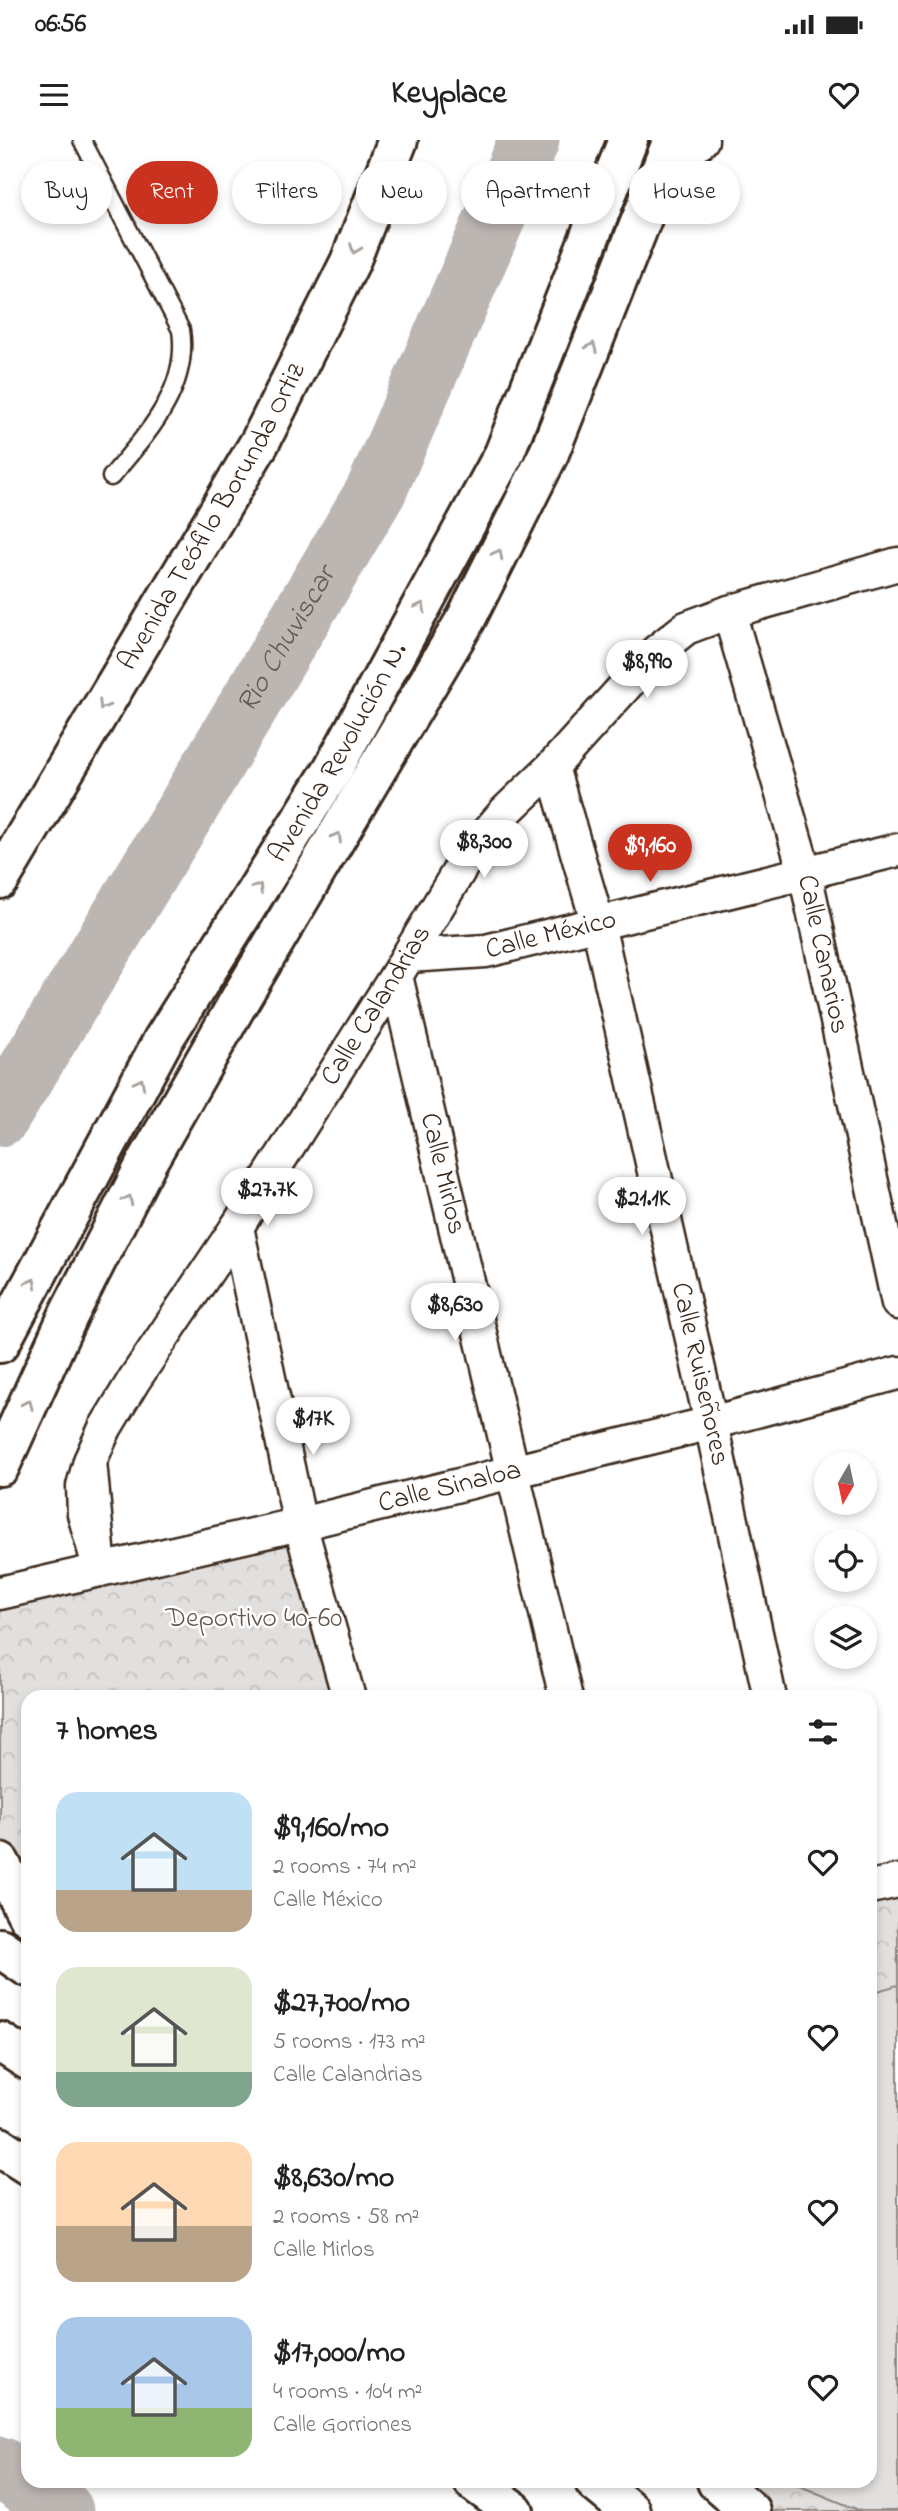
<!DOCTYPE html>
<html lang="en">
<head>
<meta charset="utf-8">
<style>
  :root { --surface:#fff; --page:#f2f2f2; --text:#222; --muted:#767676; --accent:#c8321e }
  body { margin:0; font-family:"Indie Flower",sans-serif; background:var(--page); color:var(--text); height:100vh; display:flex; flex-direction:column; font-size:26px; white-space:nowrap }
  * { box-sizing:border-box; margin:0 }
  p { font-size:23px; color:var(--muted) }
  .icon { flex:none; width:38px; height:38px; fill:none; stroke:currentColor; stroke-width:2; stroke-linecap:round; stroke-linejoin:round }
  .map { position:relative; flex:1; overflow:hidden }
  .drawer { position:absolute; left:21px; top:1550px; width:856px; height:798px; display:flex; flex-direction:column; background:var(--surface); border-radius:21px; box-shadow:0 4px 10px #0003 }
  .drawer>* { flex:none }
  .top-card { position:absolute; left:21px; top:21px; width:858px; height:63px; display:flex; gap:14px }
  .needle { width:46px; rotate:189deg }
  .buttons { position:absolute; left:814px; top:1312px; display:grid; gap:14px }
  .buttons a { display:grid; place-items:center; width:63px; height:63px; border-radius:50%; background:var(--surface); box-shadow:0 4px 10px #0003; font-size:35px }
  .price { position:absolute; translate:-50% -60px; padding:0 16px; border-radius:24px; background:#fff; color:#222; font-size:23px; line-height:46px; filter:drop-shadow(0 2px 4px #0008) }
  .price::after { content:''; position:absolute; left:50%; top:42px; width:21px; height:16px; margin-left:-10px; background:inherit; clip-path:polygon(0 0,100% 0,50% 100%) }
  .price.on { background:var(--accent); color:#fff }
  ul { padding:0; list-style:none }
  li { display:flex; align-items:center; gap:21px; height:175px; padding:0 35px }
  li span { display:grid; place-items:center; flex:none; width:196px; height:140px; border-radius:21px; color:#555 }
  li>.icon { margin-inline-start:auto }
  span .icon { width:84px; height:84px; fill:#fffc; stroke-width:1 }
  li b { font-size:30px }
  h2 { display:flex; justify-content:space-between; align-items:center; height:84px; padding:0 35px; font-size:30px }
  .pill { padding:0 24px; border-radius:32px; background:var(--surface); box-shadow:0 4px 10px #0003; font-size:24px; line-height:63px }
  .pill.on { background:var(--accent); color:#fff }
  .status { display:flex; justify-content:space-between; align-items:center; height:49px; padding:0 35px; background:var(--surface); direction:ltr }
  .status svg { height:19px; fill:currentColor }
  header { display:flex; justify-content:space-between; align-items:center; height:91px; padding:0 35px; background:var(--surface); font-size:32px; font-weight:700 }
  .map>svg:first-child { display:block }
  .park { fill:url(#park-crowns); stroke:#8e857e; stroke-width:2 }
  .garden { fill:#e2e0de; stroke:#8e857e; stroke-width:2 }
  .lines { fill:none; stroke-linecap:round; stroke-linejoin:round }
  .river { stroke:#bcb6b3; stroke-width:61 }
  .lane-casing { stroke:#3b2a1e; stroke-width:21 }
  .street-casing { stroke:#3b2a1e; stroke-width:37 }
  .secondary-casing { stroke:#3b2a1e; stroke-width:44 }
  .primary-casing { stroke:#3b2a1e; stroke-width:44 }
  .highway-casing { stroke:#3b2a1e; stroke-width:44 }
  .lane { stroke:#fff; stroke-width:16 }
  .street { stroke:#fff; stroke-width:32 }
  .secondary { stroke:#fff; stroke-width:38 }
  .primary { stroke:#fff; stroke-width:38 }
  .highway { stroke:#fff; stroke-width:38 }
  .oneway { stroke:#a79f9a }
  .labels { text-anchor:middle; dominant-baseline:central; stroke-width:5; stroke-linejoin:round; paint-order:stroke }
  .street-label { font-size:28px; fill:#3b2a1e; stroke:#fff }
  .park-label { font-size:28px; fill:#65584e; stroke:#fff }
  .water-label { font-size:30px; font-style:italic; fill:#685b52; stroke:#fff }
</style>
</head>
<body>
<div class="status"><b>06:56</b><svg viewBox="0 0 49 12"><path d="M0 12V9h3v3zM5 12V6h3v6zM10 12V3h3v9zM15 12V0h3v12zM26 1h20v11H26zM47 4h2v5h-2z"/></svg></div>
<header><svg class="icon" aria-label="menu" viewBox="0 0 24 24"><path d="M4 6h16M4 12h16M4 18h16"/></svg>Keyplace<svg class="icon" aria-label="heart" viewBox="0 0 24 24"><path d="M12 20l-8-8c-3-5 5-10 8-4 3-6 11-1 8 4z"/></svg></header>
<div class="map">
<svg width="898" height="2371" viewBox="0 0 898 2371">
  <defs>
    <pattern id="park-crowns" width="20" height="18" patternUnits="userSpaceOnUse" patternTransform="scale(1.75)"><rect width="20" height="18" fill="#e2e0de"/><path d="M2 6a3 3 0 1 1 6 0M12 15a3 3 0 1 1 6 0" fill="none" stroke="#c3c0be"/></pattern>
  </defs>
  <rect width="100%" height="100%" fill="#fff"/>
  <filter id="ink" filterUnits="userSpaceOnUse"><feTurbulence type="fractalNoise" baseFrequency=".0143" numOctaves="2"/><feDisplacementMap in="SourceGraphic" scale="14" xChannelSelector="R" yChannelSelector="G"/><feConvolveMatrix kernelMatrix="1 2 1 2 8 2 1 2 1" color-interpolation-filters="sRGB"/></filter>
  <g filter="url(#ink)">
    <g class="park">
      <path d="M314 1383 352 1557 28 1558V1761L0 1701V1459Z"/>
      <path d="M898 1734V2371H765L731 2342H870V1740Z"/>
    </g>
    <path class="garden" d="M898 1845V2371H861L790 2342H870V1853Z"/>
    <g class="lines">
      <g class="river">
        <path id="s1" d="M0 976 190 664 376 351 529 0"/>
        <path d="M0 2327 63 2371"/>
      </g>
      <defs>
        <path id="lane" d="M82 0 181 190C190 249 146 295 111 337"/>
        <g id="street">
          <path d="M659 39 702 0"/>
          <path id="s2" d="M729 472 805 733 898 1163"/>
          <path id="s3" d="M552 627 598 784 711 1283 770 1558"/>
          <path id="s4" d="M408 816 486 811 898 710"/>
          <path id="s5" d="M396 836 566 1558"/>
          <path d="M237 1087 300 1384 349 1558"/>
          <path id="s6" d="M90 1321 100 1430 84 1374 83 1346 90 1321 105 1288 134 1240 237 1087 396 836 469 714 506 671 552 627 657 511 686 488 729 472 898 424"/>
          <path id="s7" d="M0 1453 300 1384 711 1283 898 1233"/>
          <path d="M870 1747 898 1741"/>
        </g>
        <g id="secondary">
          <path d="M0 1808 28 1827"/>
          <path d="M717 2342 750 2371"/>
        </g>
        <g id="primary">
          <path id="s8" d="M0 739 260 302 350 122 398 0"/>
          <path id="s9" d="M0 1203 163 900 333 629 504 314 628 0"/>
          <path d="M0 1723 28 1776"/>
        </g>
        <g id="highway">
          <path d="M0 1326 69 1174 147 1022 239 861 466 479 549 313 673 0"/>
          <path d="M0 1902 28 1920"/>
          <path d="M0 2007 28 2025"/>
          <path d="M474 2342 514 2371"/>
          <path d="M595 2342 630 2371"/>
        </g>
      </defs>
      <use href="#lane" class="lane-casing"/>
      <use href="#street" class="street-casing"/>
      <use href="#secondary" class="secondary-casing"/>
      <use href="#primary" class="primary-casing"/>
      <use href="#highway" class="highway-casing"/>
      <use href="#lane" class="lane"/>
      <use href="#street" class="street"/>
      <use href="#secondary" class="secondary"/>
      <use href="#primary" class="primary"/>
      <use href="#highway" class="highway"/>
    </g>
    <defs><path id="oneway-chevron" d="M-2-3.5L2.5 0L-2 3.5" fill="none" stroke-width="1.6" stroke-linecap="round" stroke-linejoin="round" transform="scale(1.75)"/></defs>
    <g class="oneway">
      <use href="#oneway-chevron" transform="translate(355 109) rotate(111)"/>
      <use href="#oneway-chevron" transform="translate(592 207) rotate(-68)"/>
      <use href="#oneway-chevron" transform="translate(498 414) rotate(-63)"/>
      <use href="#oneway-chevron" transform="translate(421 467) rotate(-62)"/>
      <use href="#oneway-chevron" transform="translate(103 565) rotate(121)"/>
      <use href="#oneway-chevron" transform="translate(337 697) rotate(-59)"/>
      <use href="#oneway-chevron" transform="translate(258 748) rotate(-58)"/>
      <use href="#oneway-chevron" transform="translate(140 943) rotate(-62)"/>
      <use href="#oneway-chevron" transform="translate(128 1060) rotate(-63)"/>
      <use href="#oneway-chevron" transform="translate(32 1143) rotate(-62)"/>
      <use href="#oneway-chevron" transform="translate(28 1264) rotate(-66)"/>
    </g>
  </g>
  <g class="labels">
    <g class="street-label">
      <text stroke="none"><textPath href="#s8" startOffset="420">Avenida Teófilo Borunda Ortiz</textPath></text>
      <text stroke="none"><textPath href="#s9" startOffset="681">Avenida Revolución N.</textPath></text>
      <text stroke="none"><textPath href="#s4" startOffset="145">Calle México</textPath></text>
      <text stroke="none"><textPath href="#s2" startOffset="355">Calle Canarios</textPath></text>
      <text stroke="none"><textPath href="#s6" startOffset="760">Calle Calandrias</textPath></text>
      <text stroke="none"><textPath href="#s5" startOffset="203">Calle Mirlos</textPath></text>
      <text stroke="none"><textPath href="#s3" startOffset="625">Calle Ruiseñores</textPath></text>
      <text stroke="none"><textPath href="#s7" startOffset="462">Calle Sinaloa</textPath></text>
    </g>
    <g class="park-label">
      <text x="254" y="1479">Deportivo 40-60</text>
    </g>
    <g class="water-label">
      <text stroke="none"><textPath href="#s1" startOffset="556">Rio Chuviscar</textPath></text>
    </g>
  </g>
</svg>
<div class="buttons">
<a><svg class="needle" viewBox="-14 -14 28 28"><path d="M0-13l5 13h-10z" fill="#e53935"/><path d="M0 13l5-13h-10z" fill="#767676"/></svg></a>
<a><svg class="icon" aria-label="locate" viewBox="0 0 24 24"><circle cx="12" cy="12" r="6"/><path d="M12 2v4M12 18v4M2 12h4M18 12h4"/></svg></a>
<a><svg class="icon" aria-label="layers" viewBox="0 0 24 24"><path d="M12 4l9 5-9 5-9-5zM3 14l9 5 9-5"/></svg></a>
</div>
<b class="price" style="left:647px;top:560px">$8,990</b>
<b class="price" style="left:484px;top:740px">$8,300</b>
<b class="price on" style="left:650px;top:744px">$9,160</b>
<b class="price" style="left:267px;top:1088px">$27.7K</b>
<b class="price" style="left:642px;top:1097px">$21.1K</b>
<b class="price" style="left:455px;top:1203px">$8,630</b>
<b class="price" style="left:313px;top:1317px">$17K</b>
<div class="top-card">
<a class="pill">Buy</a>
<a class="pill on">Rent</a>
<a class="pill">Filters</a>
<a class="pill">New</a>
<a class="pill">Apartment</a>
<a class="pill">House</a>
</div>
<section class="drawer">
<h2>7 homes<svg class="icon" aria-label="filters" viewBox="0 0 24 24"><path d="M4 7h16M4 17h16"/><circle cx="9" cy="7" r="2"/><circle cx="15" cy="17" r="2"/></svg></h2>
<ul>
<li><span style="background:linear-gradient(#bfe0f5 70%,#b9a48a 0)"><svg class="icon" aria-label="home" viewBox="0 0 24 24"><path d="M3 11l9-7 9 7M6 9v11h12V9"/></svg></span><div><b>$9,160/mo</b><p>2 rooms · 74 m²</p><p>Calle México</p></div><svg class="icon" aria-label="heart" viewBox="0 0 24 24"><path d="M12 20l-8-8c-3-5 5-10 8-4 3-6 11-1 8 4z"/></svg></li>
<li><span style="background:linear-gradient(#dfe7d0 75%,#7fa58c 0)"><svg class="icon" aria-label="home" viewBox="0 0 24 24"><path d="M3 11l9-7 9 7M6 9v11h12V9"/></svg></span><div><b>$27,700/mo</b><p>5 rooms · 173 m²</p><p>Calle Calandrias</p></div><svg class="icon" aria-label="heart" viewBox="0 0 24 24"><path d="M12 20l-8-8c-3-5 5-10 8-4 3-6 11-1 8 4z"/></svg></li>
<li><span style="background:linear-gradient(#ffd9b3 60%,#b9a48a 0)"><svg class="icon" aria-label="home" viewBox="0 0 24 24"><path d="M3 11l9-7 9 7M6 9v11h12V9"/></svg></span><div><b>$8,630/mo</b><p>2 rooms · 58 m²</p><p>Calle Mirlos</p></div><svg class="icon" aria-label="heart" viewBox="0 0 24 24"><path d="M12 20l-8-8c-3-5 5-10 8-4 3-6 11-1 8 4z"/></svg></li>
<li><span style="background:linear-gradient(#a9c7e8 65%,#8fb573 0)"><svg class="icon" aria-label="home" viewBox="0 0 24 24"><path d="M3 11l9-7 9 7M6 9v11h12V9"/></svg></span><div><b>$17,000/mo</b><p>4 rooms · 104 m²</p><p>Calle Gorriones</p></div><svg class="icon" aria-label="heart" viewBox="0 0 24 24"><path d="M12 20l-8-8c-3-5 5-10 8-4 3-6 11-1 8 4z"/></svg></li>
</ul>
</section>
</div>
</body>
</html>
